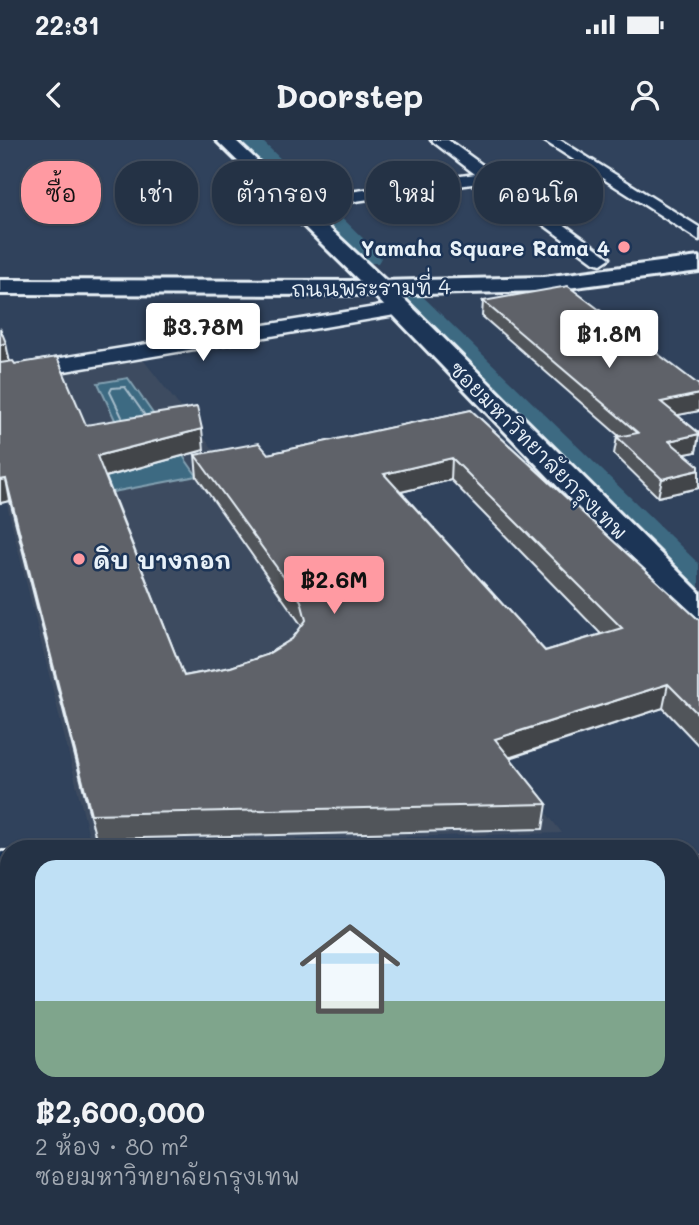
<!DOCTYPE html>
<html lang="th">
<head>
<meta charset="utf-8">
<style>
  :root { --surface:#243245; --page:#2c3a4c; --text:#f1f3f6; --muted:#a3aab3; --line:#414d5e; --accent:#ff9aa2 }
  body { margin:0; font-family:Mali,"Playpen Sans Thai",sans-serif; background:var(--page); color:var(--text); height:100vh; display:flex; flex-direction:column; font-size:26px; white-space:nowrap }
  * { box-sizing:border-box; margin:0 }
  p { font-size:23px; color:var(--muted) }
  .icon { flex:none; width:38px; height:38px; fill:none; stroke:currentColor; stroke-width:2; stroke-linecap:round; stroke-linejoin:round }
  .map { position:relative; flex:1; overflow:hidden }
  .details { position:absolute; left:0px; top:700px; width:700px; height:385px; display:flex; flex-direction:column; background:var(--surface); border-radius:28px 28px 0 0; box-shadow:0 2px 5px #0004,0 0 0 2px var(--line) }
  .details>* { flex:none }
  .hud { position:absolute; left:21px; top:21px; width:658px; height:63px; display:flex; gap:14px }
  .price { position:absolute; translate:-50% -60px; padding:0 16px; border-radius:7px; background:#fff; color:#222; font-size:23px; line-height:46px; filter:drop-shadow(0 2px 4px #0008) }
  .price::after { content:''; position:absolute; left:50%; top:42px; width:21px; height:16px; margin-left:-10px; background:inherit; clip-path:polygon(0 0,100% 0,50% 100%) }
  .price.on { background:var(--accent); color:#111 }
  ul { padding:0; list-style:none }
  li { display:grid; align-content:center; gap:14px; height:371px; padding:0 35px }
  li+li { border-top:2px solid var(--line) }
  li span { display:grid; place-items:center; height:217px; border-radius:21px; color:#555 }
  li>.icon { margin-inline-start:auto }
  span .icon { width:126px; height:126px; fill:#fffc; stroke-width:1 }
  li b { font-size:30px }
  .tag { padding:0 24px; border-radius:28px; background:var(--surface); box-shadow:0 2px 5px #0004,0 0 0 2px var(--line); font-size:24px; line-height:63px }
  .tag.on { background:var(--accent); color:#111 }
  .status { display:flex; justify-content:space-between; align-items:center; height:49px; padding:0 35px; background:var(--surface); direction:ltr }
  .status svg { height:19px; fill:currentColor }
  header { display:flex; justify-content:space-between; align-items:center; height:91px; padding:0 35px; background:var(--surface); font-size:32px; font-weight:800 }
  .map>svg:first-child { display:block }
  .built { fill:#3e4c60 }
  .water { fill:#3e6a82; stroke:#82a0b1; stroke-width:2 }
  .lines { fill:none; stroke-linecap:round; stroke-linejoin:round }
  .shore { stroke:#a4bbc9; stroke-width:2 }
  .canal { fill:#3e6a82; fill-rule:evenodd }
  .street-casing { stroke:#e8f1f8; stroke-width:5 }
  .secondary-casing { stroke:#e8f1f8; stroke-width:6 }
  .primary-casing { stroke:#e8f1f8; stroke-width:6 }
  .highway-casing { stroke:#e8f1f8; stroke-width:6 }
  .street { fill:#1d3557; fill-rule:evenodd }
  .secondary { fill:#1d3557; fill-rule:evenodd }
  .primary { fill:#1d3557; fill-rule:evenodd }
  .highway { fill:#1d3557; fill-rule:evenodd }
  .wall { fill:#51545a; stroke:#e8f1f8; stroke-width:2; fill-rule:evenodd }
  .shaded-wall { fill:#42454a; stroke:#e8f1f8; stroke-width:2 }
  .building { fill:#5e6269; stroke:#e8f1f8; stroke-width:2; fill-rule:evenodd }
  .poi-dot { fill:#ff9aa2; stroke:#1d3557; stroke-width:2.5 }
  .labels { text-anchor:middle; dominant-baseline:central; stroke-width:5; stroke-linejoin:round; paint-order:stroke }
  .far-poi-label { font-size:21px; font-weight:bold; fill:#e8f1f8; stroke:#1d3557; text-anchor:end }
  .far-street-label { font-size:21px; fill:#e8f1f8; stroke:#1d3557 }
  .poi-label { font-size:24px; font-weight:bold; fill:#e8f1f8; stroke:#1d3557; text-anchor:start }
</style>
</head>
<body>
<div class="status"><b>22:31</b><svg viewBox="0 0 49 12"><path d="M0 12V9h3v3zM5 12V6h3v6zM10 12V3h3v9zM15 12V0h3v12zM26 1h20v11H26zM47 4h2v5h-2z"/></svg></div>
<header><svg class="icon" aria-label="back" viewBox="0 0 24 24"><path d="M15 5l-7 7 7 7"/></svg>Doorstep<svg class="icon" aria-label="person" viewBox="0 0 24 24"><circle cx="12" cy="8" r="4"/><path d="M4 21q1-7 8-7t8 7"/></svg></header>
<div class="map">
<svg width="699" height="1085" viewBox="0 0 699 1085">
  <rect width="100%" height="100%" fill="#30425c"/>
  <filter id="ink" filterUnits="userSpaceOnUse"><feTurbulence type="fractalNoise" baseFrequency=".0143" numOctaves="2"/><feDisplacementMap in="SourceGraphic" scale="14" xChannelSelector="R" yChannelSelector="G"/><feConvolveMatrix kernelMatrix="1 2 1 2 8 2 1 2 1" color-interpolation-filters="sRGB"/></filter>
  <g filter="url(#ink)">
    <path class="built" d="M141 217 227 327 269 321 562 693 91 704 0 336V240Z"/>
    <g class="water">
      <path d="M128 238 197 336 107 353 95 324 116 282 98 243Z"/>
      <path d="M0 871H9V1076H691V878L699 879V1085H0Z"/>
    </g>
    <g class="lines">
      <path class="shore" d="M122 277 110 252 112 248 125 247 144 274"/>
      <g class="canal">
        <path d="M240 0H261L319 56 321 63 328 64 378 113 381 118 378 123H360L312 74 310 67 303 66Z"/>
        <path d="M404 145 413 147 699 424V456L686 453 395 159 391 153 395 147Z"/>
      </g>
      <defs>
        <g id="street">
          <path d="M431 0H448L610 118 601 124 594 122 486 42 294 70 286 65 294 60 475 34Z"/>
          <path d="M543 0H560L699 87V100Z"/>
          <path d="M400 163 407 165 410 169 407 173 0 242V228Z"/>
        </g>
        <g id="secondary">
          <path d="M216 0H235L388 143 699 452V483L686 480 372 153Z"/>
          <rect x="0" y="712" width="9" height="36"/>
          <rect x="691" y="718" width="8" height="36"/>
        </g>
        <path id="primary" d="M699 117V131L544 151 380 155 0 154V140L380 141 544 137Z"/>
        <g id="highway">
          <rect x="0" y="839" width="9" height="44"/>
          <rect x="0" y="896" width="9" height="48"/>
          <path d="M691 901H699V983L691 980Z"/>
          <path d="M0 1025H9V1076H22L0 1081Z"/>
          <path d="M691 1027H699V1085L671 1076H691Z"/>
        </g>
      </defs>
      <use href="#street" class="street-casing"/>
      <use href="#secondary" class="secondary-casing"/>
      <use href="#primary" class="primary-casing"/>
      <use href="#highway" class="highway-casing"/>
      <use href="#street" class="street"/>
      <use href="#secondary" class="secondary"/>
      <use href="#primary" class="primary"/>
      <use href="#highway" class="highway"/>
    </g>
    <g class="wall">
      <path d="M483 161 699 271 677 275 699 293 696 312 685 314 699 348 658 357 614 314 617 297 619 296 482 176Z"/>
      <path d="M0 188 10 222 15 224 86 285 204 310 106 337 184 536 231 527 266 515 292 499 302 486 197 337 195 315 268 314 471 270 699 480V606L663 568 510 618 547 664 543 689 96 699 10 361 0 363ZM451 340 601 494 545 511 401 352Z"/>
      <path d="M0 742 9 743V818L0 819Z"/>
      <path d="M691 746H699V878L691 877Z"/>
    </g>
    <g class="shaded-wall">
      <path d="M6 203 10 224 0 226V205Z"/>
      <path d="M699 254V271L658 279 661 262Z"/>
      <path d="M202 289 204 310 101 338 97 316Z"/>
      <path d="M699 294 696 312 665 318 669 301Z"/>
      <path d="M452 318 451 340 384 356V334Z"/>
      <path d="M699 330V348L658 357 662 339Z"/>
      <path d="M6 339 10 361 0 363V340Z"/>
      <path d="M668 544 663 568 492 623 495 599Z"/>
    </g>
    <g class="building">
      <path d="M568 146 699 245V254L661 262 699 293V294L669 301 699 326V330L662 339 617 297 638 293 483 161Z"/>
      <path d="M0 188 6 203 0 205Z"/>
      <path d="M57 217 86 285 197 267 202 289 97 316 184 536 231 527 266 515 292 499 306 480 301 461 195 315 259 303 268 314 471 270 699 480V575L668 544 495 599 547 664 91 674 6 339 0 340V223L13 221 15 224ZM452 318 622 488 545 511 384 334Z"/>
      <path d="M0 742 9 743V805H0Z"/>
      <path d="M691 746H699V864L691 863Z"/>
    </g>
  </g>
  <g class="poi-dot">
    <circle cx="624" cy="107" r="7"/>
    <circle cx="79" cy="419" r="7"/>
  </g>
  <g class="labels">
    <g class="far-poi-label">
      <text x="610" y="107">Yamaha Square Rama 4</text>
    </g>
    <g class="far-street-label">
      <text transform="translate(371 147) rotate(-1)">ถนนพระรามที่ 4</text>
      <text transform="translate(539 310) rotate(45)">ซอยมหาวิทยาลัยกรุงเทพ</text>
    </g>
    <g class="poi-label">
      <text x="93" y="419">ดิบ บางกอก</text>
    </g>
  </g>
</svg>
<b class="price" style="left:203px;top:223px">฿3.78M</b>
<b class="price" style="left:609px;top:230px">฿1.8M</b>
<b class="price on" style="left:334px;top:476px">฿2.6M</b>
<div class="hud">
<a class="tag on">ซื้อ</a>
<a class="tag">เช่า</a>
<a class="tag">ตัวกรอง</a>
<a class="tag">ใหม่</a>
<a class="tag">คอนโด</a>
</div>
<section class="details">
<ul>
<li><span style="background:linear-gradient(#bfe0f5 65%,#7fa58c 0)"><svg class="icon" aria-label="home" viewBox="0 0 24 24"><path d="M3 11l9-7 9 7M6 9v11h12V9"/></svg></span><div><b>฿2,600,000</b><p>2 ห้อง · 80 m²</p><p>ซอยมหาวิทยาลัยกรุงเทพ</p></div></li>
</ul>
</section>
</div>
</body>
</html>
